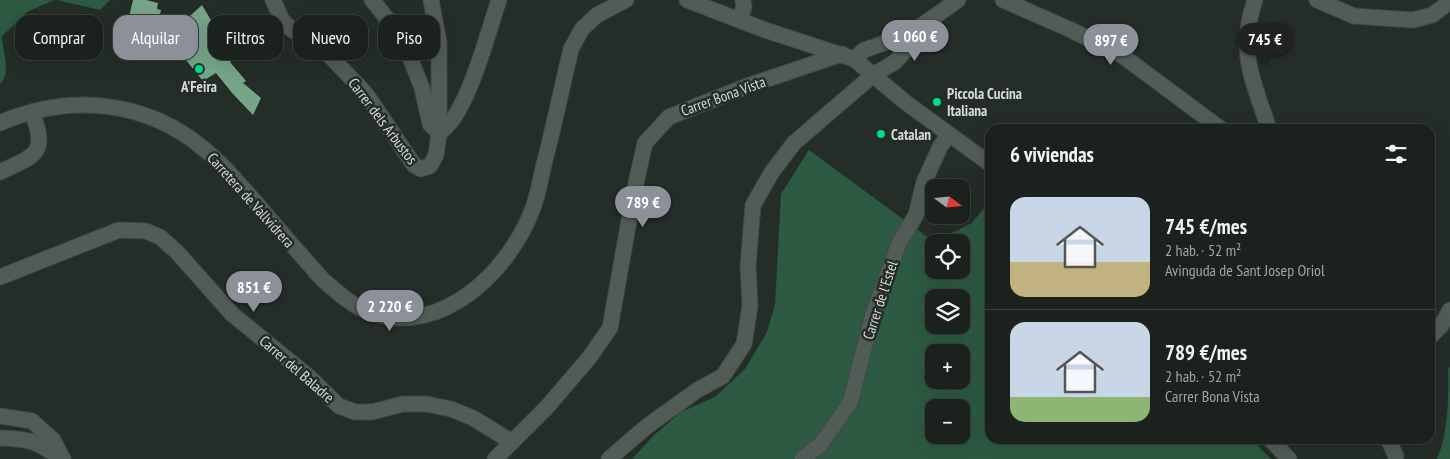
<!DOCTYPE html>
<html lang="es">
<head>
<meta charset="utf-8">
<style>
  :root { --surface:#1b221d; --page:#282f2a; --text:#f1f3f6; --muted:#a0a4a4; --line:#393f3b; --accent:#8c9099 }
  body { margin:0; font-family:"PT Sans Narrow",sans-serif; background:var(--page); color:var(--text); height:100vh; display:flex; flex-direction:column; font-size:19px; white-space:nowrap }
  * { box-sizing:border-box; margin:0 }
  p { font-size:16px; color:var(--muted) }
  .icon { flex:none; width:28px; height:28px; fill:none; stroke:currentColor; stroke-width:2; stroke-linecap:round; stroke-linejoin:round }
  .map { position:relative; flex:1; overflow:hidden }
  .details { position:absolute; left:985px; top:124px; width:450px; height:320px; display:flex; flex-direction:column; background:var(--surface); border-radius:15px; box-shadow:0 5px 20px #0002,0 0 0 1px var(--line) }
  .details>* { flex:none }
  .guide { position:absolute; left:15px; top:15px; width:475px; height:45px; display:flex; gap:10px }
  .needle { width:32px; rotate:106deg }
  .fabs { position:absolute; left:925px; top:179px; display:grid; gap:10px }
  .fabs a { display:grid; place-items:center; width:45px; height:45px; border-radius:10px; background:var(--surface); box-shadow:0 5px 20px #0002,0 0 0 1px var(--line); font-size:25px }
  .price { position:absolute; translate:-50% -42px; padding:0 11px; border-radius:18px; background:var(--accent); color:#fff; font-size:16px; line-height:32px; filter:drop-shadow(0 1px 2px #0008) }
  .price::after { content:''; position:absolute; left:50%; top:30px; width:15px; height:11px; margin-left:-8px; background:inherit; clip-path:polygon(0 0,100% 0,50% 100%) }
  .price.active { background:#222; color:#fff }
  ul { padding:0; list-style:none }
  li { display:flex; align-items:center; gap:15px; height:125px; padding:0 25px }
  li+li { border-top:1px solid var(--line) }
  li span { display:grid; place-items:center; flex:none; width:140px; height:100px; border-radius:15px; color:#555 }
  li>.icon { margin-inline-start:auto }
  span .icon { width:60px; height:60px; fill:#fffc; stroke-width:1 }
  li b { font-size:21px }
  h2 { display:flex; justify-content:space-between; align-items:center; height:60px; padding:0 25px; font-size:21px }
  .pill { padding:0 18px; border-radius:15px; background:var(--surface); box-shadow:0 5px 20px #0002,0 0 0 1px var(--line); font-size:18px; line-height:45px }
  .pill.active { background:var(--accent); color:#fff }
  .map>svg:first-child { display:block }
  .forest { fill:#2d5a42; fill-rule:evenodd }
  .building { fill:#77a58a }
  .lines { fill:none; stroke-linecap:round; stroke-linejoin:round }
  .street-casing { stroke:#414844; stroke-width:17 }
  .secondary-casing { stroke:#414844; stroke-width:17 }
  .street { stroke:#525c56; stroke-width:15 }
  .secondary { stroke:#525c56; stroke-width:15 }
  .poi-dot { fill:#01d98b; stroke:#242d27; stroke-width:2 }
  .labels { text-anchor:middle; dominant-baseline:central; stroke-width:5; stroke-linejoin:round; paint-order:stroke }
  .poi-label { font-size:15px; font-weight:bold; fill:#d6dbd8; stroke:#242d27; text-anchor:start }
  .street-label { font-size:15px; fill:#d6dbd8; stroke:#242d27 }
</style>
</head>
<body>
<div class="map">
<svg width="1450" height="459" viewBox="0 0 1450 459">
  <rect width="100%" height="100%" fill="#242d27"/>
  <g class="forest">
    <path d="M0 0H54L27 12 2 36C2 50 12 73 0 84Z"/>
    <path d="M57 0H110L100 10Z"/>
    <path d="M809 150 926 236 942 238 972 223 990 201V439H1251L1271 459H632L654 435 681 412 715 397 745 369 767 332 775 305 781 194ZM934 242H961V270H934ZM934 298H961V325H934ZM934 352H961V380H934ZM934 408H961V435H934Z"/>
    <path d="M1450 367V459H1437C1448 434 1449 396 1448 369Z"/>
  </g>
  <g class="building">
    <path d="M133 0H146L158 3 157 9 161 10 157 26 129 17Z"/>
    <path d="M202 5 234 59 230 62 246 81 243 83 261 98 253 115 233 94 216 73 203 81 167 37Z"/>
  </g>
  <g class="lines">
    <defs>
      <g id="street">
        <path d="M273 0 282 20 291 29 317 45 331 57 366 94 414 165 421 169 430 166 436 155 439 133V42L431 0"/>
        <path d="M372 0 397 31 407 50 422 88 430 124 439 133"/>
        <path d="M1003 0 1069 29 1120 54 1221 129"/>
        <path d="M1255 0C1237 52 1253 80 1269 129"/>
        <path d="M1317 0 1354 16 1413 20 1432 15 1450 2"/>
        <path d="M740 19 744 7 743 0"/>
        <path d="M439 133C468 115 487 34 499 0"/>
        <path d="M0 172C36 155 48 154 32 112"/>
        <path d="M0 277 119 230 146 231 160 237 177 252 232 314 308 376 339 406 355 412H372L403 404H426L451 409 473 418 512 442"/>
        <path d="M1430 337 1441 326 1450 310"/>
        <path d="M0 416 32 421 53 440 63 459"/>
        <path d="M0 438C30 439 36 441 61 458"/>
        <path d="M1388 439 1396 456"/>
        <path d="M802 459 820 445 850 403 873 314 899 243 916 215 924 182 940 147 949 134"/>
      </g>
      <g id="secondary">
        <path d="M687 0 765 30 854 59 905 102 990 164"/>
        <path d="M854 59 864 50 908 35 958 0"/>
        <path d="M0 123C69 93 146 100 204 149 224 165 240 185 257 204 278 229 300 254 322 279 337 292 352 306 371 313 443 337 510 270 533 208 538 194 541 178 544 164 554 126 562 87 571 49L582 29 597 15 626 0"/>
        <path d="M1270 439 1289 459"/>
        <path d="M495 459 547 407 589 358 610 328 634 192 645 143 669 117 750 85 842 54"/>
        <path d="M609 459 646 427 696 391 723 376 744 344 750 306 748 266 753 205 772 172 794 143 873 75 895 62 904 52 908 35"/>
      </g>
    </defs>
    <use href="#street" class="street-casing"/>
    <use href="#secondary" class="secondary-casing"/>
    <use href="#street" class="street"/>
    <use href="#secondary" class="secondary"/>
  </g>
  <g class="poi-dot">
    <circle cx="199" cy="69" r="5"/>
    <circle cx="937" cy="102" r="5"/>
    <circle cx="881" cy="134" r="5"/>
  </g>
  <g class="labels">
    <g class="poi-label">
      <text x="199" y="86" text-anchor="middle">A'Feira</text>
      <text x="947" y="93">Piccola Cucina<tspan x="947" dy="17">Italiana</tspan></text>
      <text x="891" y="134">Catalan</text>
    </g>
    <g class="street-label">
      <text transform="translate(723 96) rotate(-20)">Carrer Bona Vista</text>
      <text transform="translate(383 121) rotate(53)">Carrer dels Arbustos</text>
      <text transform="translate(251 200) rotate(48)">Carretera de Vallvidrera</text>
      <text transform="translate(880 300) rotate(-72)">Carrer de l'Estel</text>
      <text transform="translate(297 369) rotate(41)">Carrer del Baladre</text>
    </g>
  </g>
</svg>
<div class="fabs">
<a><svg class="needle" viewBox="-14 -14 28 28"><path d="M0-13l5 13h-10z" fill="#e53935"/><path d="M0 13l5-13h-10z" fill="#a0a4a4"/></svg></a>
<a><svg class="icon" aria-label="locate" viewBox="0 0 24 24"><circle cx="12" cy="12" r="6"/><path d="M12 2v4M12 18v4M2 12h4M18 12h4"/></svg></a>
<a><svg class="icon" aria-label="layers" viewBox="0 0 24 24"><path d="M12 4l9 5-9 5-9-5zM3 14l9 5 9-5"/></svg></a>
<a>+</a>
<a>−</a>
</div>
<b class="price" style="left:915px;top:62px">1 060 €</b>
<b class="price active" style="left:1265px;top:65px">745 €</b>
<b class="price" style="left:1111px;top:66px">897 €</b>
<b class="price" style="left:643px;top:228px">789 €</b>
<b class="price" style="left:254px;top:313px">851 €</b>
<b class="price" style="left:390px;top:332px">2 220 €</b>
<div class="guide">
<a class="pill">Comprar</a>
<a class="pill active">Alquilar</a>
<a class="pill">Filtros</a>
<a class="pill">Nuevo</a>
<a class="pill">Piso</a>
</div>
<section class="details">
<h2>6 viviendas<svg class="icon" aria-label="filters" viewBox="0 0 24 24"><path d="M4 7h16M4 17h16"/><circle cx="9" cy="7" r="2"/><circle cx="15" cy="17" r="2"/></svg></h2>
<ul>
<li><span style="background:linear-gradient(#c9d6e8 65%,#c2b280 0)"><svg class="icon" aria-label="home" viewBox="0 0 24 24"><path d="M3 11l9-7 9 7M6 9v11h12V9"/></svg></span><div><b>745 €/mes</b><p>2 hab. · 52 m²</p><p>Avinguda de Sant Josep Oriol</p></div></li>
<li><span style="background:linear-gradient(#c9d6e8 75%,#8fb573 0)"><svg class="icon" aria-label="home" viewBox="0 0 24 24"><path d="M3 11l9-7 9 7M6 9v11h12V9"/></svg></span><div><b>789 €/mes</b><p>2 hab. · 52 m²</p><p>Carrer Bona Vista</p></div></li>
</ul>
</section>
</div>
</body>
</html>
